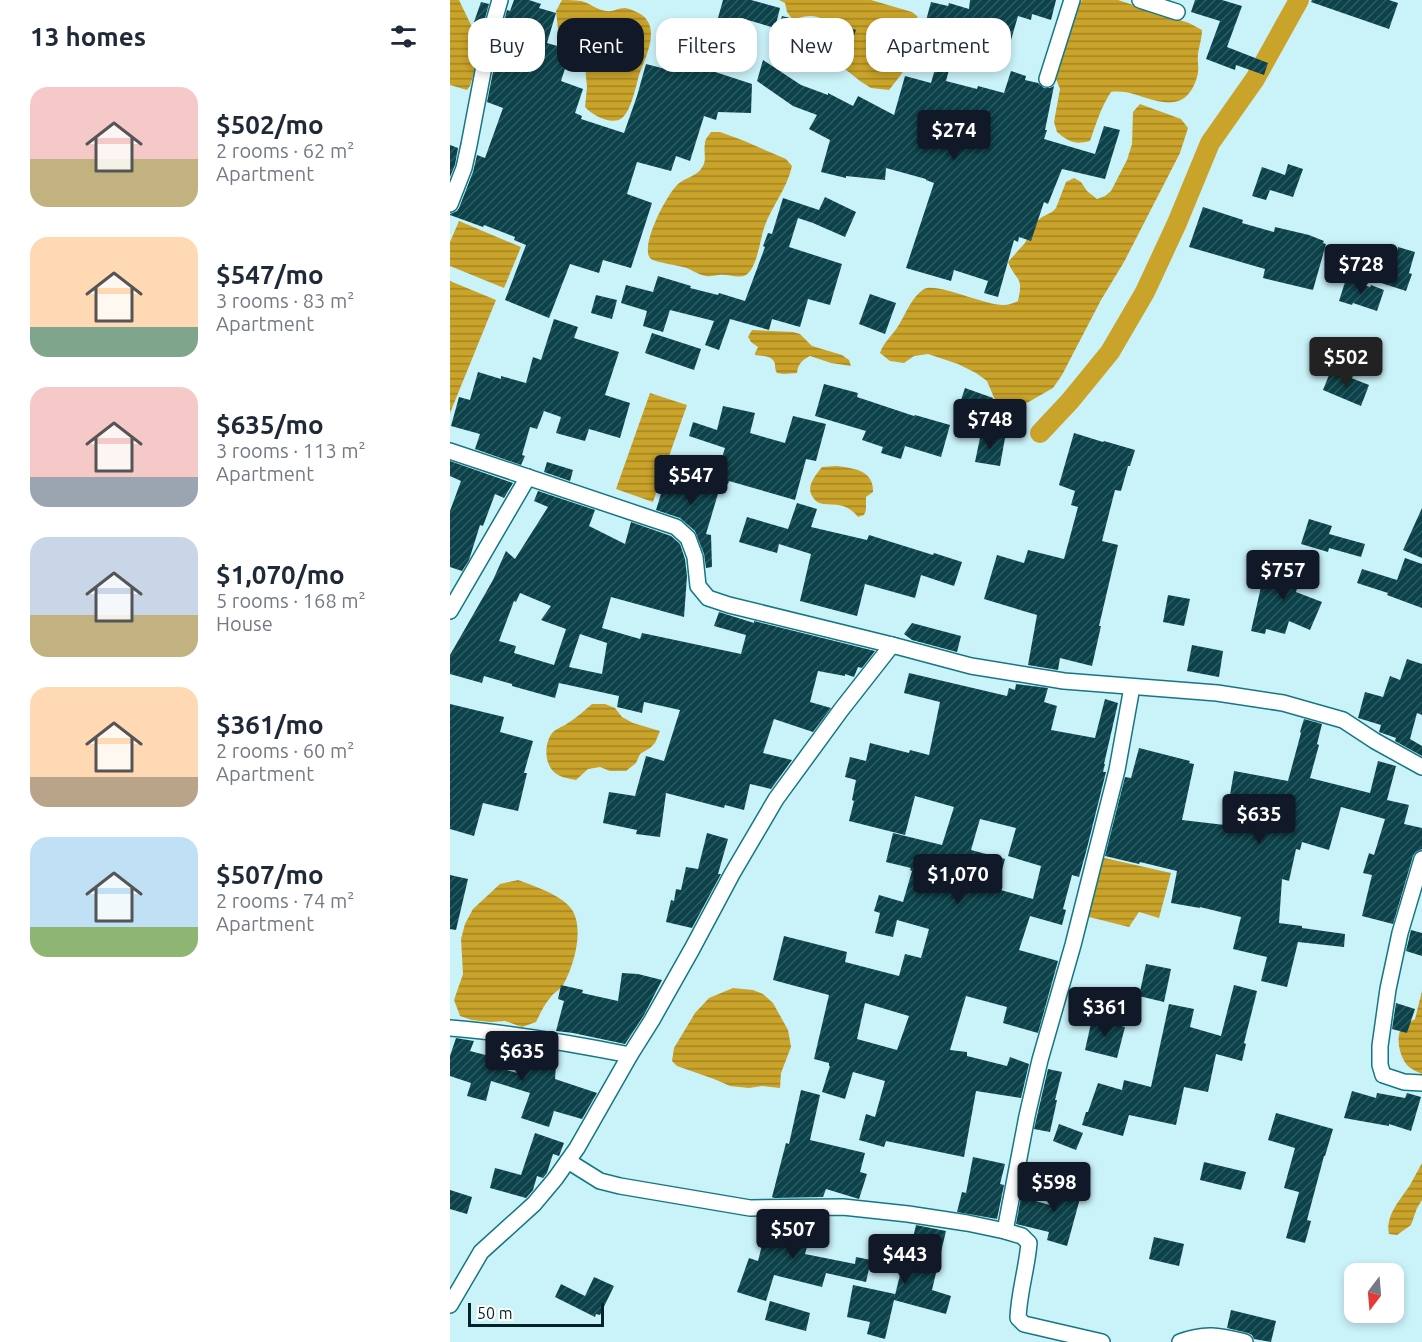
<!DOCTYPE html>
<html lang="en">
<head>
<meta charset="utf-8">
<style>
  :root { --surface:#fff; --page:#f2f2f3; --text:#1f2937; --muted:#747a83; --accent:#111827 }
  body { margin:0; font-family:Ubuntu,sans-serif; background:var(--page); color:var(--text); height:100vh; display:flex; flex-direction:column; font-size:22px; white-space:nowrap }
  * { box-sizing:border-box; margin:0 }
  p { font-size:20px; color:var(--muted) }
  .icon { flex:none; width:33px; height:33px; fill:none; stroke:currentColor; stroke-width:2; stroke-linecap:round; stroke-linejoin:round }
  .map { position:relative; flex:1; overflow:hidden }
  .panel { display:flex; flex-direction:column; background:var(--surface); width:450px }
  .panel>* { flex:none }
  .hud { position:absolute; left:18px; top:18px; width:570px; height:54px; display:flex; gap:12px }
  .needle { width:39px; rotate:196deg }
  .controls { position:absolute; left:894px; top:1263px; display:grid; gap:12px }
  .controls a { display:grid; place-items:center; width:60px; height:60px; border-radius:12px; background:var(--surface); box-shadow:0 3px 9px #0003; font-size:30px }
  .scale { position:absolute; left:18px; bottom:15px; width:136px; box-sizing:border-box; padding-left:6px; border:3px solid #00242a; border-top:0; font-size:16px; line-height:21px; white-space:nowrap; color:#00242a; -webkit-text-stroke:4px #fff; paint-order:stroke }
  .price { position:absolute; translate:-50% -51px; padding:0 14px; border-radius:6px; background:var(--accent); color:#fff; font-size:20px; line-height:39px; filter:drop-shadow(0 2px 3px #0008) }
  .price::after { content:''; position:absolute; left:50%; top:36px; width:18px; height:14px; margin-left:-9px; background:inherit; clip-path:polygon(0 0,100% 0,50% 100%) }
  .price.active { background:#222; color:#fff }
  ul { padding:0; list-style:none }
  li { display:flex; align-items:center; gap:18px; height:150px; padding:0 30px }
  li span { display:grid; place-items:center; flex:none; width:168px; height:120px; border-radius:18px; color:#555 }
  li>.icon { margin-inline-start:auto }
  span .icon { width:72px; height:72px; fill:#fffc; stroke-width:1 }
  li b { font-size:26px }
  h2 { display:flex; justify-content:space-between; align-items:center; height:72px; padding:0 30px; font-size:26px }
  .chip { padding:0 21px; border-radius:18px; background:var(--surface); box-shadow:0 3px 9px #0003; font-size:21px; line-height:54px }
  .chip.active { background:var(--accent); color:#fff }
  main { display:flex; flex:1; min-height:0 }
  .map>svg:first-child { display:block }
  .water { fill:url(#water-rules) }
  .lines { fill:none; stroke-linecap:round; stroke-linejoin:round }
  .canal { stroke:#caa32a; stroke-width:20 }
  .building { fill:url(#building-hatch); fill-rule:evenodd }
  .street-casing { stroke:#147784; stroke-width:18 }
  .street { stroke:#fff; stroke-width:15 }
</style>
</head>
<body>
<main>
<section class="panel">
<h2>13 homes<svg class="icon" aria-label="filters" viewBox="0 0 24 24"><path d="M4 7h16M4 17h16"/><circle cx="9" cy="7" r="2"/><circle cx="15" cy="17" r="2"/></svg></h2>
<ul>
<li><span style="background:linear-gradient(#f6c9c9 60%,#c2b280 0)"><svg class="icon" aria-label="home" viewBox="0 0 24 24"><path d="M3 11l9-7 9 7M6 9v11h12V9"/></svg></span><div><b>$502/mo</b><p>2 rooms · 62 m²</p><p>Apartment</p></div></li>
<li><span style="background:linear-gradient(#ffd9b3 75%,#7fa58c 0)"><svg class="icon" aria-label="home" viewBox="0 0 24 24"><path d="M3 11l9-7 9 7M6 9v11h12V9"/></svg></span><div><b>$547/mo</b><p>3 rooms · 83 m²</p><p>Apartment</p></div></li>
<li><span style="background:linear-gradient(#f6c9c9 75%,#9aa5b1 0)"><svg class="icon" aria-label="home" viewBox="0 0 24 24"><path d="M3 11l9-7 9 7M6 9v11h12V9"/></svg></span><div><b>$635/mo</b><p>3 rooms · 113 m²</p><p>Apartment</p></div></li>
<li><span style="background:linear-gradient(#c9d6e8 65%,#c2b280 0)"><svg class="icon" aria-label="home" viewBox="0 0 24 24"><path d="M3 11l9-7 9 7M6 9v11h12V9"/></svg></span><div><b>$1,070/mo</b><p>5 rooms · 168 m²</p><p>House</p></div></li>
<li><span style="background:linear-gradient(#ffd9b3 75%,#b9a48a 0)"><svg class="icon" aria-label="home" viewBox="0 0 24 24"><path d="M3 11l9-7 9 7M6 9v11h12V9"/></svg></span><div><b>$361/mo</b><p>2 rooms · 60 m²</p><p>Apartment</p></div></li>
<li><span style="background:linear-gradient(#bfe0f5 75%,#8fb573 0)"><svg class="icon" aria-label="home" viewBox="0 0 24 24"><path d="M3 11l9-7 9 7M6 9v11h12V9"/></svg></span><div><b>$507/mo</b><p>2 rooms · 74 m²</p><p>Apartment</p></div></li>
</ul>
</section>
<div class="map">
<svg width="972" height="1342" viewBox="0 0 972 1342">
  <defs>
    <pattern id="water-rules" width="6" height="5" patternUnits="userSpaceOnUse" patternTransform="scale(1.5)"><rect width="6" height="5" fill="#caa32a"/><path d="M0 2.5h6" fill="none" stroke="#a28524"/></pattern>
    <pattern id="building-hatch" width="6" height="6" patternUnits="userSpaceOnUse" patternTransform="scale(1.5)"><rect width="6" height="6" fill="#0c424a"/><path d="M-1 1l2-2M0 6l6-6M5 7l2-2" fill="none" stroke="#2d5b61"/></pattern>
  </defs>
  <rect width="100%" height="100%" fill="#caf2f9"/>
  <g class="water">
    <path d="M0 0H9L21 25 36 33 20 86 17 90 0 85Z"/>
    <path d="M112 0C118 0 125 0 131 1 140 3 147 10 156 11 163 12 168 8 175 8 181 9 187 12 192 15 211 29 195 58 189 75 186 86 181 111 172 118 162 126 142 115 135 107L137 87 135 66 136 49 134 44 112 33 108 29 106 11Z"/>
    <path d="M329 0H421L462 12 467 16 469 24 461 42 456 67 450 76 439 90 421 88 410 81 390 65 385 58 381 47 383 38 384 28C371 15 361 13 343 20L337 12 335 3Z"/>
    <path d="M632 0H668L739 23 752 30C752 39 749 46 748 54 747 60 749 67 748 73 742 99 728 107 703 100 688 96 677 90 661 92 651 107 646 124 640 141 625 145 619 142 607 132L604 122 610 89 606 79 604 71 624 13Z"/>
    <path d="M690 104 731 119 738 128 730 153 674 262 651 300 612 375 603 388 575 404 561 409 552 406 545 400 537 381 526 373 508 364 478 354 464 356 454 363 440 361 430 353C434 341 444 334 450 323 457 311 462 297 474 289 487 282 536 306 554 305 558 305 564 303 568 301 574 275 566 282 558 262L575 243 586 222 592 217 602 212 606 208 616 182 624 178 631 182 637 191 647 199 655 196 661 191 677 160 682 144 683 112Z"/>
    <path d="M261 132H270L292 140 336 159 342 166C337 189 321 207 314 228 310 240 307 268 296 275 288 279 278 274 269 275 264 275 261 277 256 276 250 275 245 272 239 269 231 265 204 263 200 258 190 245 217 194 228 184 235 178 246 176 251 169 258 160 253 154 255 143 255 139 259 135 261 132Z"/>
    <path d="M9 221 71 247 54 288 0 266V242Z"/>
    <path d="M0 281 46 300 0 413Z"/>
    <path d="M302 330 343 332 350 334 362 346 392 355 399 360 401 366 381 363 360 356C352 360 348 364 347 373L334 374 327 373C325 370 325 367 325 364 323 355 312 356 305 355V353L308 347 301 342 298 337Z"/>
    <path d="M200 393 237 405 203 502 166 489Z"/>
    <path d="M386 466C403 468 424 470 423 492L416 497V510L414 515 408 517C404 512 399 508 393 506 387 504 380 505 374 504 369 503 368 503 365 500 354 489 364 477 372 467Z"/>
    <path d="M142 704H155L165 708 172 717 183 723 210 731 205 743 200 748 190 754 186 763 176 771H160L150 767 138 769 126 780C119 779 109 777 104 772 94 763 94 742 103 732 106 729 111 727 115 725 125 719 133 712 142 704Z"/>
    <path d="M650 857 721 873 709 918 689 912 679 927 635 916Z"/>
    <path d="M68 880C84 886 106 893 118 905 137 923 124 966 113 985 110 990 103 993 100 998 94 1005 90 1014 86 1022L72 1027 55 1021 40 1022 22 1020 10 1016 4 1000 13 974 11 939 15 924 23 909 50 884Z"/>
    <path d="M283 988 303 990 313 994 323 1003 338 1030 341 1047 331 1073 330 1088 312 1086 299 1088 280 1086 264 1079 227 1066 222 1061 224 1048 245 1013 259 998Z"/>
    <path d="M972 991V1074C968 1072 963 1070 959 1067 951 1060 946 1042 950 1031 953 1026 960 1022 965 1019Z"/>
    <path d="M972 1163V1200L967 1208 961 1225 947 1235 939 1234C935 1215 951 1199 960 1185 964 1178 968 1170 972 1163Z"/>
  </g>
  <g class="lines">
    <path class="canal" d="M590 433 620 401 660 352 695 292 727 223 760 143 805 79 849 0"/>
  </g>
  <g class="building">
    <path d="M64 0H79L91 4 89 8 106 13 97 43 121 50 111 81 133 89 125 113 132 116 131 119 174 133 187 96 196 64 227 72 230 61 256 68V69L302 84 301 113 268 112 266 120 254 116 240 161 226 156 221 171 187 162 177 194 202 203 181 268 153 260 149 273 120 264 99 318 55 300 76 245 64 240 65 237 34 225 33 227 0 215V214L7 211 9 208 23 172 27 155 35 158 53 108 37 102 50 37 57 10 60 11Z"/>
    <path d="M273 0H301L330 8 325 28 291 18 289 24 268 18Z"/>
    <path d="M520 0H606L601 20 582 14 581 20 568 16 554 64 494 47 498 34 474 28 481 2 498 6 499 3 519 9Z"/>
    <path d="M745 0H772L792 6 777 47 818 63 814 75 786 65 785 70 756 59 770 21 741 12Z"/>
    <path d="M862 0H939L948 3 939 29 861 2Z"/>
    <path d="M31 2 39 4 33 25 24 22Z"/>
    <path d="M332 16 356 22 357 21 391 29 392 25 406 30 398 52 370 41 366 57 349 53 352 41 327 34Z"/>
    <path d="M313 60 351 85 378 95V93L403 106 408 96 444 115 455 76 481 83 487 62 500 66 496 81 527 89 528 86 554 93 561 71 576 76 575 80 588 83 594 88H600L604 86 595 130H597L594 139 645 154 654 126 670 130 655 179 612 169 598 204 594 202 581 241 569 237 568 242 564 240 548 297 534 293 538 281 504 270 501 281 456 268 484 183 476 180V179L436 168 435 180 396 176V178L371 172 380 140 359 129 367 115 343 106 307 81Z"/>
    <path d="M0 145 8 148 5 165 0 177Z"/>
    <path d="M838 164 853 169 843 197 820 190 816 200 802 196 812 167 835 175Z"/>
    <path d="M375 197 406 212 395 237 363 223 348 218 339 247 392 264 380 305 358 299 350 327 322 319 319 330 280 319 269 350 255 345 264 321 220 310 213 332 193 326 197 311 171 303 176 285 203 292 208 276 241 286 240 288 268 295 269 293 295 301 315 247 313 246 318 233 322 234 333 198 369 210Z"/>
    <path d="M753 207 793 220 792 223 824 232 825 227 859 235 874 241 873 243 876 244 863 290 813 278 815 269 739 247Z"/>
    <path d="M948 247 965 252 959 273 962 274 956 291 928 282 933 265 942 268Z"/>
    <path d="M896 279 920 287 921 285 934 290 927 311 903 303 902 305 889 301Z"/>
    <path d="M420 294 446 303 435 334 409 324Z"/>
    <path d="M146 295 167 300 162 319 141 313Z"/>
    <path d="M104 319 128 327 124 338 169 352 155 395 180 403 170 438 139 429 135 441 106 433 111 417 94 411 87 429 80 427 72 455 75 456 71 465 25 449 30 434 1 426 9 397 20 400 28 372 51 379V376L76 383 83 357 91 360Z"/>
    <path d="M202 333 251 349 244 370 195 353Z"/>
    <path d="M881 370 919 385 911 406 873 390Z"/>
    <path d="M374 384 408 393 407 397 464 416 465 415 500 425 491 457 455 446 451 459 431 453 433 447 412 440 416 431 365 416Z"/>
    <path d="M515 388 543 398 535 422 507 412Z"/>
    <path d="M273 406 305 413 300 433 335 443 343 416 376 424 366 461 356 459 345 500 279 481 278 484 265 480 275 448 239 436 243 422 267 430Z"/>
    <path d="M531 433 555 438 550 466 525 462Z"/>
    <path d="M624 433 653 442 654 441 685 450 680 466H678L671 491 665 490 652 541 668 545 649 626H651L642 666 610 658 608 670 578 665 587 615 534 599 547 555 574 563 578 550 614 559 628 507 621 505 625 491 609 485Z"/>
    <path d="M0 461 63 483 54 498 45 494 33 526 30 525 19 560 12 571 0 567V511L11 481 0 476Z"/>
    <path d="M97 462 123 470 120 481 94 472Z"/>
    <path d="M218 471 270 487 256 534 261 535 262 567 256 568 254 554 245 531 230 518 206 510Z"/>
    <path d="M88 491 145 510 139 526 175 544 181 522 221 536 230 544 235 559 237 576 234 617 161 597 152 628 190 639 192 633 291 654 296 635 264 626 269 612 304 623V621L425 651 412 668 408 667 404 677 395 674V676L368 671 360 702 381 708 363 732 324 719 313 753 342 760 321 789 300 784 294 810 275 805 274 808 216 793 210 837 186 834 187 830 153 823 159 792 185 796 196 756 214 761 230 710 194 702 192 713 167 707 169 696 109 683 105 698 62 686V684L34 676 32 683 0 674V655L43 580 56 551 65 559 98 507 84 501ZM70 593 101 606 91 620 116 629 104 665 64 653 66 646 49 641 64 601 66 602ZM130 634 157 643 152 674 119 667Z"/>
    <path d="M347 503 367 509 361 527 417 540 419 535 483 555 484 553 512 562 504 586 471 575 465 598 415 584 407 616 350 601 361 554 329 544 327 553 289 542 297 517 338 529Z"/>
    <path d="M972 508V558L953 550Z"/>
    <path d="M859 519 882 526 879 534 915 544 911 557 879 548 878 552 851 544Z"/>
    <path d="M955 558 972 564V608L937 595 938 593 907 583 912 569 947 580Z"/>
    <path d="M820 560 852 571 846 592 872 602 860 630 839 621 835 634 816 629 815 634 801 631 813 578Z"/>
    <path d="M718 595 740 599 734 626 713 622Z"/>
    <path d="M462 623 511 636 507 652 462 640 454 634Z"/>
    <path d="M742 645 773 651 769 677 737 671Z"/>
    <path d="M957 659 972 664V715L967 713 960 739 972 746V756L945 741 946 738 929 732 931 725 908 718 915 692 933 697 940 676 950 680Z"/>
    <path d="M459 673 557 696 559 688 565 690 566 684 598 688 594 702 607 706 601 730 645 738 655 699 668 703 654 764H655L653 772H656L636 852 629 877 622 875 613 909 616 910 612 925 580 916 569 950 608 961 588 1033 553 1023 557 1007 516 996 500 1050 517 1052V1056L557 1066 560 1057 579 1064 571 1098 526 1091 514 1157 436 1141 434 1147 409 1140 416 1114 425 1117 435 1081 403 1072 395 1099 372 1092 380 1066H379V1063L364 1059 379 995 323 980 334 936 397 952 395 962 449 976 455 954 471 958 479 929 447 920 443 937 425 933 430 913 424 911 429 895 453 902 462 871 460 870 461 868 436 862 443 833 492 845 504 807 465 796 455 835 399 821 404 801 402 800 406 780 395 777 400 757 416 761 420 743 459 753 460 750 479 755 490 702 454 693ZM530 819 566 828 558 856 591 866 583 899 547 889 555 859 521 850ZM415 1003 459 1016 447 1050 407 1039Z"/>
    <path d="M0 704 54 717 50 732 83 741 74 773H77L68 811 33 803 24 836 0 829Z"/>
    <path d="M854 719 872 724 867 744 869 745 860 778 920 793 928 761 946 766 937 800 959 805 954 824 972 828V849L966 852 963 856 943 924 912 916 922 875 913 873 919 853 924 855 935 819 891 807 879 850 852 842 850 850 846 849 839 881 832 879 829 923 852 926V928L895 934 894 947 848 942 837 987 811 981 817 957 783 949 791 917 750 907V908L721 903 727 871 690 862 689 864 655 856 675 777 681 778 689 748 740 761 739 763 744 764 732 820 775 825 784 771 838 781 851 733 850 732Z"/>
    <path d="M257 833 278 839 268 874H271L242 928 216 922 221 900 224 901 226 889 231 890 236 867 248 869Z"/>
    <path d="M0 875 18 879 6 930 0 929Z"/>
    <path d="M961 930 972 933V956L956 951Z"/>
    <path d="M696 964 721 969 714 1002 689 996Z"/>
    <path d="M172 973 188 974 212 980 194 1015 175 1044 123 1033 106 1031 114 1001 108 999 111 985 133 990 132 993 168 1001Z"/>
    <path d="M784 985 807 991 794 1043 796 1044 792 1061 766 1054 758 1092 734 1087 726 1125 679 1115 673 1136 632 1125 636 1112H638L648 1083 672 1090 674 1080 701 1087 719 1004 744 1009 740 1027 771 1036Z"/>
    <path d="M946 1003 965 1009 957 1033 942 1029Z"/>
    <path d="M642 1019 675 1027 667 1058 635 1050Z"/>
    <path d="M6 1038 24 1041 20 1051 47 1058 45 1067 75 1075 77 1047 107 1052 105 1079 147 1093 132 1119 104 1111 99 1127 71 1118 80 1093 41 1081 36 1101 17 1096 21 1083 0 1076V1056Z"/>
    <path d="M598 1069 612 1072 605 1100H607L600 1132 584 1129Z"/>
    <path d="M351 1090 370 1095 360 1140 415 1153 410 1172 417 1174 409 1199 376 1189 373 1197 324 1198 322 1197 336 1143 339 1144Z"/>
    <path d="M902 1091 926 1098 927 1093 955 1098 957 1093 971 1097 961 1131 939 1124V1126L894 1118Z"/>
    <path d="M826 1113 883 1129 875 1156H874L857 1220 861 1221 855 1243 836 1238 849 1192 834 1188 845 1148 818 1140Z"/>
    <path d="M609 1124 633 1133 626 1150 603 1141Z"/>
    <path d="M85 1133 114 1143 109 1156 103 1154 97 1173 93 1178 87 1176 83 1190 76 1198 40 1188 45 1168 71 1175Z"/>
    <path d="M523 1157 555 1164 550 1184 554 1185 547 1219 507 1212 512 1192 516 1193Z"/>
    <path d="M754 1162 796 1172 791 1190 750 1180Z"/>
    <path d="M620 1174 635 1180 617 1246 597 1240 599 1232 566 1224 571 1197 607 1207Z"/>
    <path d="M0 1190 22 1197 17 1214 0 1209Z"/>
    <path d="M365 1217 355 1254 405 1264 406 1257 421 1260 416 1282 376 1273 372 1287 324 1275 316 1301 287 1292 299 1258 308 1261 319 1218Z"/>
    <path d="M466 1225 496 1231 482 1290 501 1296 496 1314 444 1300 435 1339 417 1334 420 1322 397 1317 403 1285 445 1294 444 1299 454 1259H458Z"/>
    <path d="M704 1237 734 1244 729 1266 699 1259Z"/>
    <path d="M144 1277 164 1286 150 1315 146 1314 145 1317 105 1297 111 1284 135 1296Z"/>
    <path d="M320 1301 360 1313 356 1331 315 1320Z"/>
    <path d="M781 1310 826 1321 821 1342 804 1339 802 1335 798 1333 777 1328Z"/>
  </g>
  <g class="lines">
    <defs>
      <g id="street">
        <path d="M690 0 727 12"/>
        <path d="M597 79 622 0"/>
        <path d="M0 204 14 168 19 145 40 35 50 0"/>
        <path d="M0 451 226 527 238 538 245 557 248 586 258 598 279 605 442 645 521 666 614 681 767 693 833 703 893 720 925 741 972 767"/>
        <path d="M0 611 78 477"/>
        <path d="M972 859 950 933 938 989 930 1046V1065L933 1075 954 1082 972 1083"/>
        <path d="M0 1028C61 1033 120 1043 180 1055"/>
        <path d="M118 1161 150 1181 170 1186 300 1208 393 1207 458 1214 517 1223 555 1231 572 1236 579 1243C577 1268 569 1292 568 1318L574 1324 652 1342"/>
        <path d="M555 1231 577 1116 590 1060 623 945 667 770 682 687"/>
        <path d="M0 1305 31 1252 84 1204 105 1179 127 1148 180 1055 202 1020 242 949 282 874 326 799 391 710 442 645"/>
        <path d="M730 1342C756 1332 770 1336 795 1342"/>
      </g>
    </defs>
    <use href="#street" class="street-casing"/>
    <use href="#street" class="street"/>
  </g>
</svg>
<div class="controls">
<a><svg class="needle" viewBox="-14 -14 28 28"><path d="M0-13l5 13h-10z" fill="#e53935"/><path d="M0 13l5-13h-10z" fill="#747a83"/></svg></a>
</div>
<div class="scale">50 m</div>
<b class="price" style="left:504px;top:161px">$274</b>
<b class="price" style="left:911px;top:295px">$728</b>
<b class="price active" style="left:896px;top:388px">$502</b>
<b class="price" style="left:540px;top:450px">$748</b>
<b class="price" style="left:241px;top:506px">$547</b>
<b class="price" style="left:833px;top:601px">$757</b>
<b class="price" style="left:809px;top:845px">$635</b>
<b class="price" style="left:508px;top:905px">$1,070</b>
<b class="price" style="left:655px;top:1038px">$361</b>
<b class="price" style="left:72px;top:1082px">$635</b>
<b class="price" style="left:604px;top:1213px">$598</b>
<b class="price" style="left:343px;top:1260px">$507</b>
<b class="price" style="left:455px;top:1285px">$443</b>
<div class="hud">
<a class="chip">Buy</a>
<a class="chip active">Rent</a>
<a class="chip">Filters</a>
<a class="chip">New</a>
<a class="chip">Apartment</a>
</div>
</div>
</main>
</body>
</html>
